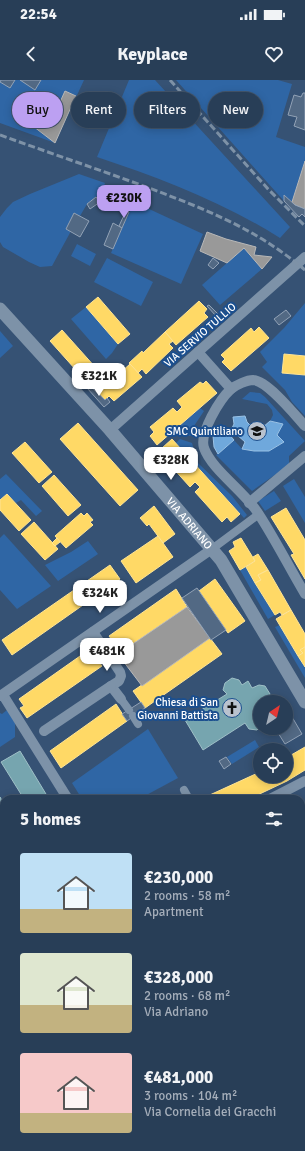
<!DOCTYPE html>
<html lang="en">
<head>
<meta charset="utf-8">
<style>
  :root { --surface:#283e57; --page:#344961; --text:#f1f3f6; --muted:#a5aeba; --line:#44576d; --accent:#bca0f2 }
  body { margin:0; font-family:Signika,sans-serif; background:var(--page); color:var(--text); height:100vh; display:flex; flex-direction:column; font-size:15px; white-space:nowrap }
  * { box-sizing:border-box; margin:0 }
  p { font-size:13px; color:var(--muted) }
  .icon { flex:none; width:22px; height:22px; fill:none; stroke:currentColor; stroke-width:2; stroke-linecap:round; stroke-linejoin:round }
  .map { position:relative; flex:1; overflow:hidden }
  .drawer { position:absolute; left:0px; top:715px; width:305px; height:356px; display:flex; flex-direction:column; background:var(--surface); border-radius:12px 12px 0 0; box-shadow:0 2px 10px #0003,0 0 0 1px var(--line) }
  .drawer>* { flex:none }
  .guide { position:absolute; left:12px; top:12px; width:281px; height:36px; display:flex; gap:8px }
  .needle { width:26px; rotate:35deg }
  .buttons { position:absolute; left:253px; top:615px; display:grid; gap:8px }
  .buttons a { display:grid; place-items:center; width:40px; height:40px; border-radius:50%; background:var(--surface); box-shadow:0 2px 10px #0003,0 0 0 1px var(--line); font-size:20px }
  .price { position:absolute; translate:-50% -34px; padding:0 9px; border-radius:8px; background:#fff; color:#222; font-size:13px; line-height:26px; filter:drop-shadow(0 1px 2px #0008) }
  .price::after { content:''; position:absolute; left:50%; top:24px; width:12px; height:9px; margin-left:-6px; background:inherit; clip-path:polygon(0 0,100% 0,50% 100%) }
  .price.selected { background:var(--accent); color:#111 }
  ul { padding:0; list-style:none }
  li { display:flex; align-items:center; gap:12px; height:100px; padding:0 20px }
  li span { display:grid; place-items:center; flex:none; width:112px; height:80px; border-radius:4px; color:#555 }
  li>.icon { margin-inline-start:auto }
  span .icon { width:48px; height:48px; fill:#fffc; stroke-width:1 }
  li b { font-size:17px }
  h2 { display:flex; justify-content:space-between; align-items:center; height:48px; padding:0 20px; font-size:17px }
  .chip { padding:0 14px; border-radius:18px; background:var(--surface); box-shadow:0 2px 10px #0003,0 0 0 1px var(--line); font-size:14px; line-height:36px }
  .chip.selected { background:var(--accent); color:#111 }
  .status { display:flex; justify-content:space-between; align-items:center; height:28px; padding:0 20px; background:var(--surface); direction:ltr }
  .status svg { height:11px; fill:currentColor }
  header { display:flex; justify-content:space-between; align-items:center; height:52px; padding:0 20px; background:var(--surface); font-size:18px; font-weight:700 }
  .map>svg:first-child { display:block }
  .green { fill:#2f66a5 }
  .homes { fill:#ffd966; stroke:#ffe494 }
  .schools { fill:#6fa8dc; stroke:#9ac2e6 }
  .public { fill:#76a5af; stroke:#9fc0c7 }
  .industry { fill:#999; stroke:#b8b8b8 }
  .building { fill:#526984; stroke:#92a2b6 }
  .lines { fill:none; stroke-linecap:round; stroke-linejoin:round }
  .pedestrian { stroke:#7d92a8; stroke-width:8 }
  .minor { stroke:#7d92a8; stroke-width:10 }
  .tertiary { stroke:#7d92a8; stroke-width:13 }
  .secondary { stroke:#798da4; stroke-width:14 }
  .rail { stroke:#7e92a7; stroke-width:3; stroke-dasharray:7 3; stroke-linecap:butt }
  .labels { text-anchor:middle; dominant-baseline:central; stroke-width:4; stroke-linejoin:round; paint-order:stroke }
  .street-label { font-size:11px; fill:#fff; stroke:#1b4f8f }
  .poi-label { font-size:11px; fill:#fff; stroke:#1b4f8f; text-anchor:end }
</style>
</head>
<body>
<div class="status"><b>22:54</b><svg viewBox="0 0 49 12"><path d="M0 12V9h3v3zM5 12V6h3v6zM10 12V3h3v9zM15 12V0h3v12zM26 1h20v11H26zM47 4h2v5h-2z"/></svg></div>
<header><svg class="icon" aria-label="back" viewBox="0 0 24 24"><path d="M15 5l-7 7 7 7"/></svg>Keyplace<svg class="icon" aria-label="heart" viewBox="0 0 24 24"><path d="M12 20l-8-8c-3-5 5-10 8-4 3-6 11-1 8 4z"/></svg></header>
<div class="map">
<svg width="305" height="1071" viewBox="0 0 305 1071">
  <rect width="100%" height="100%" fill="#365274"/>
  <g class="green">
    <path d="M0 0H84L55 63 0 43Z"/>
    <path d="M129 0H155L290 147 280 158C223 122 160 98 97 77Z"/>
    <path d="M176 0H278L292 4 276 57 305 67V81L292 122 285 116 284 121Z"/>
    <path d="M79 94 105 103 103 109 96 117 87 124 80 136 74 133 66 149 71 151 52 186 40 187 29 182 3 167 0 162V137L7 128 13 122 30 114Z"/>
    <path d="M134 122 203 154 181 204 111 173Z"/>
    <path d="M77 164 96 174 90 186 71 176Z"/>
    <path d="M244 168 262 189 220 225 202 205Z"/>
    <path d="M107 178 153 202 141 226 94 202Z"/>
    <path d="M305 223V276L282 293 305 295V336L292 322 285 310 262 287 267 282 260 272 284 248Z"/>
    <path d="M86 227 118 264 112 273 106 279 71 239Z"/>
    <path d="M0 251 13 266 0 278Z"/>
    <path d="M250 312 260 313 265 317 305 361 289 376V385L252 411 216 375 234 360 242 369 254 371H269L284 362 277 355 283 344 270 341 273 335 272 330 267 324 242 319Z"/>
    <path d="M200 328 204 331 194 346 192 356 182 355 176 349Z"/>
    <path d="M180 359 192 363 198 383 232 416 247 435 244 438 176 363Z"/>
    <path d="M6 394 42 431 36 436 21 420 16 423 7 414 0 420V399Z"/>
    <path d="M294 399 305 417V443L283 406Z"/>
    <path d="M274 411 281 421 265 431 258 421Z"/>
    <path d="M4 454 51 506 17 529 0 510V458Z"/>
    <path d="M88 461 98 474 58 501 45 485 71 472Z"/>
    <path d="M246 487 275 535 268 539 240 490Z"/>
    <path d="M280 545 305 587V598L275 547Z"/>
    <path d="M7 630 15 643V657L0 667V633L2 634Z"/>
    <path d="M148 649 178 698 139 719H82L72 703Z"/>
    <path d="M255 660 259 667 232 684 227 677Z"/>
    <path d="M302 916 305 918V950L301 955Z"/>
    <path d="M86 1067H120L129 1071H96Z"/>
  </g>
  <g class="homes">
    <path d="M98 217 130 254 118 264 86 227Z"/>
    <path d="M199 221 207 229 204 233 208 237 176 265 165 252Z"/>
    <path d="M259 247 269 258 231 291 222 282 225 279 221 275 251 248 254 252Z"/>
    <path d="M62 250 96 288 84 299 50 261Z"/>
    <path d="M165 252 173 261 169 264 173 268 146 294 142 289 138 293 129 283 142 271 143 273Z"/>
    <path d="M284 274 305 276V295L282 293Z"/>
    <path d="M130 284 142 297 114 321 109 316 105 320 96 310 109 299 111 301Z"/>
    <path d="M206 301 217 313 157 365 150 356 154 352 150 347 173 328 177 332 182 327 177 321 200 302 203 304Z"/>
    <path d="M78 343 138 410 120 426 60 359Z"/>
    <path d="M172 359 240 434 231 442 227 437 222 442 195 412 200 407 195 402 190 407 162 376 166 372 162 368Z"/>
    <path d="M25 362 52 392 39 403 12 373Z"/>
    <path d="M54 395 81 425 68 436 42 406Z"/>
    <path d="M7 414 31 440 19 451 0 430V420Z"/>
    <path d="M154 426 175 454 163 463 149 444 147 446 140 438Z"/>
    <path d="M286 428 305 460V499L291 475 294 474 271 437Z"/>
    <path d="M81 433 84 436 87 433 93 440 90 442 93 445 66 468 55 456Z"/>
    <path d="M34 442 58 469 45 480 21 454Z"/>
    <path d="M158 456 173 477 136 503 121 481Z"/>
    <path d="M57 458 60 462 55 466 52 463Z"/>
    <path d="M241 458 255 481 240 490 229 471 235 467 233 462Z"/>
    <path d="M258 474 268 490 258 495 261 500 255 503 246 487 255 481 253 477Z"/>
    <path d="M110 485 120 499 12 575 2 560Z"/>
    <path d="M268 490 291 530 282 535 280 532 275 535 255 503 261 500 258 495Z"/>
    <path d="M215 499 245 541 228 553 199 511Z"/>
    <path d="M176 509 187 527 121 572 109 556Z"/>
    <path d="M291 530 305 554V567L300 570 303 573 298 576 276 539Z"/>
    <path d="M210 558 222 574 145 628 133 611Z"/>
    <path d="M305 567V587L298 576 303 573 300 570Z"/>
    <path d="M90 569 102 586 27 638 20 628 24 626 19 619Z"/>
    <path d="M116 624 127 641 61 688 50 671Z"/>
    <path d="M305 667V690L287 701 249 719H201L260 692V696H286V678Z"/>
    <path d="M305 724V745L301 747V726Z"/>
    <path d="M4 818V843L0 846V820Z"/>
    <path d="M4 894V912L0 905V896Z"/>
    <path d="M14 1067H41L50 1071H13Z"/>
    <path d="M274 1067H292L290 1071H272Z"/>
  </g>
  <g class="schools">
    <path d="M245 336 247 342 252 347 257 348H262L270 341 283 344 277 355 284 362 269 371H254L242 369 245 362 236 354 232 348 234 344 233 337Z"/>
    <path d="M226 351 234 360 218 374 214 367 213 356Z"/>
  </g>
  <g class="public">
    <path d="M232 598 239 600 242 605 248 601 252 608 259 605 265 606 270 614 268 620 265 622H260V647L257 650 249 649 245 643 203 670 185 640 227 614 223 610 225 603Z"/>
    <path d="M20 671 49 719H24L1 682Z"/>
    <path d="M0 717 4 724V732L0 734Z"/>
    <path d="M4 749V775L0 768V751Z"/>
  </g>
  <g class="industry">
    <path d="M65 11 76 16 55 63 25 40 29 35 32 38 34 34 50 44Z"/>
    <path d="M305 81V129L295 125 292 122Z"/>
    <path d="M207 152 226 159 256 167 254 175 272 177 262 189 244 168 227 183 200 171Z"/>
    <path d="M187 527 210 558 142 606 114 569 117 566 121 572Z"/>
  </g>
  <g class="building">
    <path d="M1 0H15L10 8 0 2Z"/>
    <path d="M20 0H41L35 10Z"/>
    <path d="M303 13H305V50L294 46 297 37 288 35 294 15 301 17Z"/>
    <path d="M284 115 295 125 305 129V137L302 134 299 137 284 121Z"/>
    <path d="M96 117 100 122 90 129 87 124Z"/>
    <path d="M126 131 129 132 122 148 119 146Z"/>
    <path d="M74 133 89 141 80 157 66 149Z"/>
    <path d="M113 143 122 148 113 169 104 165Z"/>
    <path d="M213 178 219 183 213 189 208 185Z"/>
    <path d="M209 225 218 234 216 236 207 226Z"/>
    <path d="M286 230 291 236 279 245 274 239Z"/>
    <path d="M90 306 105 320 107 318 110 322 104 327 87 308Z"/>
    <path d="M197 508 226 550 211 560 182 518Z"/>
    <path d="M141 622 145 628 127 641 122 634Z"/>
    <path d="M288 630 302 654 285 664 275 648H286V631Z"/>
    <path d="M226 677 231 684 224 689 219 681Z"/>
  </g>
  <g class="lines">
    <g class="pedestrian">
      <path d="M212 469 259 434"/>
      <path d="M121 619 129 630"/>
      <path d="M133 636 138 644"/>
      <path d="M184 710 189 719"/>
      <path d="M0 784 4 790"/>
    </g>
    <g class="minor">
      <path d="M198 272 231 309"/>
      <path d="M305 346C295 335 268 301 253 300 247 300 236 305 231 309 220 319 199 353 204 368 212 390 245 412 258 433 275 459 289 487 305 514"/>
      <path d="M110 350 305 177"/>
      <path d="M249 423 305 376"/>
      <path d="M93 552 120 592 121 596 119 601 111 606 121 619"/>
      <path d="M3 615 68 719"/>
      <path d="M0 616 212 469"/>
      <path d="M44 651 111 606"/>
      <path d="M270 719 305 701"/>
      <path d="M0 863 4 860"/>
      <path d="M0 922 4 929"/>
      <path d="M301 1000 305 995"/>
      <path d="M73 1067 83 1071"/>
      <path d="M228 1067 237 1071"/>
      <path d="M253 1071 255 1067"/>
    </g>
    <path class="tertiary" id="s1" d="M0 229 110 350 221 480 305 622"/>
    <g class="secondary">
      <path d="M0 968 4 974"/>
      <path d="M0 994V1004"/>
      <path d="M0 1024 4 1021"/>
      <path d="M0 1063 4 1057"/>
      <path d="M136 1067 145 1071"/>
      <path d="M164 1067 173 1071"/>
    </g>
    <g class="rail">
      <path d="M170 0 268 109 305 146"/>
      <path d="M0 55C47 72 94 88 141 105 202 128 254 147 305 190"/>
    </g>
  </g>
  <defs>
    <symbol id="school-disc" viewBox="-11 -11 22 22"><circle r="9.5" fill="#b9c2ce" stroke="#1b4f8f"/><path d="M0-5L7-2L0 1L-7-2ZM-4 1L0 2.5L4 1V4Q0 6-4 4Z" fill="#111"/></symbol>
    <symbol id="church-disc" viewBox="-11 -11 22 22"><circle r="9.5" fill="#b9c2ce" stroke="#1b4f8f"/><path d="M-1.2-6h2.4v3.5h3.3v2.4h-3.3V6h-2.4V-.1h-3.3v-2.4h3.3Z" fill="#111"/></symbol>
  </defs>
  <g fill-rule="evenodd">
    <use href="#school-disc" x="246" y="340" width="22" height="22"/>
    <use href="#church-disc" x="221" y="617" width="22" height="22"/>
  </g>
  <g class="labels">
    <g class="street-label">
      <text transform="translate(200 255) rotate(-41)">VIA SERVIO TULLIO</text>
      <text stroke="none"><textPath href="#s1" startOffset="286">VIA ADRIANO</textPath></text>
    </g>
    <g class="poi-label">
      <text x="243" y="351">SMC Quintiliano</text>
      <text x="218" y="622">Chiesa di San<tspan x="218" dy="13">Giovanni Battista</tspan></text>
    </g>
  </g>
</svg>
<div class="buttons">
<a><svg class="needle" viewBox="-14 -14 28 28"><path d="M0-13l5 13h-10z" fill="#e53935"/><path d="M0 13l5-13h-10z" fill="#a5aeba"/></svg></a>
<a><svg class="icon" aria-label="locate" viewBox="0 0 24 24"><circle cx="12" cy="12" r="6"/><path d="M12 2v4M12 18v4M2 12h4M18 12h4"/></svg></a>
</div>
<b class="price selected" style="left:124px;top:139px">€230K</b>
<b class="price" style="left:99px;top:317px">€321K</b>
<b class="price" style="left:171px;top:401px">€328K</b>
<b class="price" style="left:100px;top:534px">€324K</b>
<b class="price" style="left:107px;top:592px">€481K</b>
<div class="guide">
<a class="chip selected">Buy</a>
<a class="chip">Rent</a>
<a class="chip">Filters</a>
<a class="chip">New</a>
</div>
<section class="drawer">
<h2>5 homes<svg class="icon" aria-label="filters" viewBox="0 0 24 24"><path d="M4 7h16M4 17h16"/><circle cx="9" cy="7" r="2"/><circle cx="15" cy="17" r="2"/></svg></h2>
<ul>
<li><span style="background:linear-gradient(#bfe0f5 70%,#c2b280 0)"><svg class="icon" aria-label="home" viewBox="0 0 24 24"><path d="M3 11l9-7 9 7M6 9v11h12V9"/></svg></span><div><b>€230,000</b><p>2 rooms · 58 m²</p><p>Apartment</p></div></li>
<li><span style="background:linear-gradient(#dfe7d0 65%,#c2b280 0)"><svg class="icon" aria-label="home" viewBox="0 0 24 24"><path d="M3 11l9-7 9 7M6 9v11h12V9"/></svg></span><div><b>€328,000</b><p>2 rooms · 68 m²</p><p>Via Adriano</p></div></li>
<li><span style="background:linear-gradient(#f6c9c9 75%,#c2b280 0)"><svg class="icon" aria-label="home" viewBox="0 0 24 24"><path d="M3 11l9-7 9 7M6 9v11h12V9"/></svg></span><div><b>€481,000</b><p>3 rooms · 104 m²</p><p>Via Cornelia dei Gracchi</p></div></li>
</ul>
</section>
</div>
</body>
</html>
